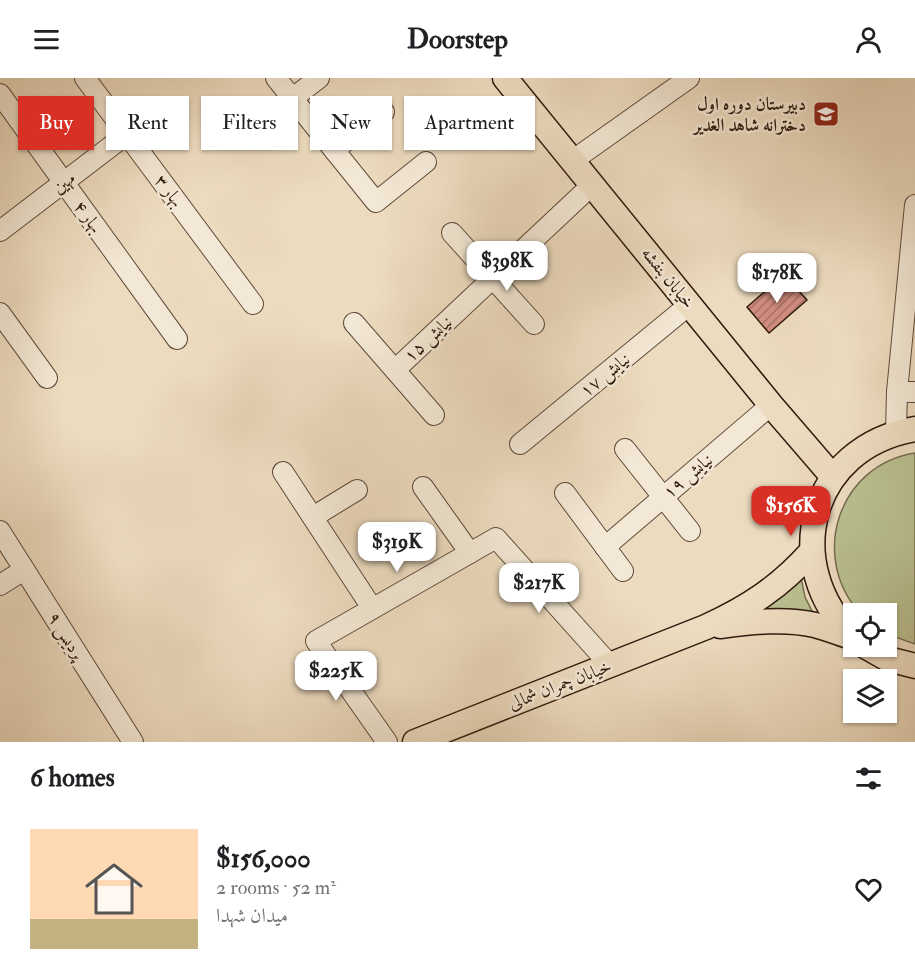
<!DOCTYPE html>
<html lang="en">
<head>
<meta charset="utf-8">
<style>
  :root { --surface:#fff; --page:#f2f2f2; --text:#202124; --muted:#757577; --accent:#d93025 }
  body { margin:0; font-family:"IM FELL Double Pica",Amiri,serif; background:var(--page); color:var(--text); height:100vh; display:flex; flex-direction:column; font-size:22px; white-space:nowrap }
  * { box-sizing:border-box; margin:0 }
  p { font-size:20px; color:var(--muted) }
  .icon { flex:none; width:33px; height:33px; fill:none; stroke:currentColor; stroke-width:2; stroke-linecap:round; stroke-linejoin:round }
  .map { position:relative; height:664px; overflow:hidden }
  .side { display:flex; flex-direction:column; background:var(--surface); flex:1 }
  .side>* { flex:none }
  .banner { position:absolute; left:18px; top:18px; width:600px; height:54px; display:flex; gap:12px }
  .buttons { position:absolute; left:843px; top:525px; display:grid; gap:12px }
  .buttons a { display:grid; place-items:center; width:54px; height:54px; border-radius:0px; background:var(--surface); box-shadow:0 2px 4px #0004; font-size:30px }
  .price { position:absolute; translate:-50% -51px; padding:0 14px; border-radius:12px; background:#fff; color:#222; font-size:20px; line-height:39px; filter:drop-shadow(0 2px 3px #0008) }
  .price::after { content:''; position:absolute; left:50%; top:36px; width:18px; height:14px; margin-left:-9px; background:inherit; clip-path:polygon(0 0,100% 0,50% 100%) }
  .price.current { background:var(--accent); color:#fff }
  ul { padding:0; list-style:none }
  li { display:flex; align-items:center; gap:18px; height:150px; padding:0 30px }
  li span { display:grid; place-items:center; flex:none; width:168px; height:120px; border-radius:0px; color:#555 }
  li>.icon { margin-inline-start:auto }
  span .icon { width:72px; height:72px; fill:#fffc; stroke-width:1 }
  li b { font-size:26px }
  h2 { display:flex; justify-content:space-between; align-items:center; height:72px; padding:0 30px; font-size:26px }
  .pill { padding:0 21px; border-radius:0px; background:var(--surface); box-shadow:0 2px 4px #0004; font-size:21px; line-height:54px }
  .pill.current { background:var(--accent); color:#fff }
  header { display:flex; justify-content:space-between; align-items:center; height:78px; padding:0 30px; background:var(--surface); font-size:27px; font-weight:700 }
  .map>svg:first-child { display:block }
  .grass { fill:#bac091; stroke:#756d50; stroke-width:1.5 }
  .building { fill:url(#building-hatch); stroke:#301a0e; stroke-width:1.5 }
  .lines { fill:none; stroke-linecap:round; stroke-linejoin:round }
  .minor-casing { stroke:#5f4a3a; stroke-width:22 }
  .major-casing { stroke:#301a0e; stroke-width:27 }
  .minor { stroke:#f3e8d5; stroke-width:20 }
  .major { stroke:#eddbbf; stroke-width:24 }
  .labels { text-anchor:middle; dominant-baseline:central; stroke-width:5; stroke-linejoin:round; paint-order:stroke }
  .poi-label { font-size:18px; font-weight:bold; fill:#301a0e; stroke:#f3e8d5; text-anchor:end }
  .street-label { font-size:18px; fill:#301a0e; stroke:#f3e8d5 }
</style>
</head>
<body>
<header><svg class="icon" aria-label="menu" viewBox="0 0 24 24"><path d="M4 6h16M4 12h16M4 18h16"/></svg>Doorstep<svg class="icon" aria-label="person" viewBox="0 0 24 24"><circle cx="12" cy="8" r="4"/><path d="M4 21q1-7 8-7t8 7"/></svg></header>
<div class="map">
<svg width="915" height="664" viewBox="0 0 915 664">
  <defs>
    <pattern id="building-hatch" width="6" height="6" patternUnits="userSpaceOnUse" patternTransform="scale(1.5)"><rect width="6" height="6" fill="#d28d81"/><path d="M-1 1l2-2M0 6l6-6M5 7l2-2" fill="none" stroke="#ab7268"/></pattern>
  </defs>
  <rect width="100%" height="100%" fill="#eddbbf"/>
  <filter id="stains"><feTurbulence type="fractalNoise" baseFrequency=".00333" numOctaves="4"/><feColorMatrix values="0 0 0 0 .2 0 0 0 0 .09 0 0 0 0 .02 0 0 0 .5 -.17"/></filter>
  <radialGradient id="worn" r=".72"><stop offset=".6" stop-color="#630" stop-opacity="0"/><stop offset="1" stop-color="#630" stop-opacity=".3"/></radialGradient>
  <g class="grass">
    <path d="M915 375V566L887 556 886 536 860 535C809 479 838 387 915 375Z"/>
    <path d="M800 495 805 519 816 541 752 537Z"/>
  </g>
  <path class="building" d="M784 197 807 222 769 255 747 229Z"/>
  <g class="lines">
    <defs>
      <g id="minor">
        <path d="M85 0 253 226"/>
        <path d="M276 0 376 124 426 84"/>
        <path d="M0 16 177 261"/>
        <path d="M293 20 319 0"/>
        <path d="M334 72 384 34"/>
        <path d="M572 83 689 0"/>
        <path d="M0 153 127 56"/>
        <path d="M452 155 534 246"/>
        <path d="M0 235 47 300"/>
        <path d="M354 245 434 337"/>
        <path d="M395 292 592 107"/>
        <path d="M897 314H915"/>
        <path d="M896 354 897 314 915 127"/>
        <path d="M520 366 689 227"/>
        <path d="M625 371 690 453"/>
        <path d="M283 394 372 530"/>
        <path d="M423 409 470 475"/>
        <path d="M565 415 623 493"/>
        <path d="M313 439 357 412"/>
        <path d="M0 453 133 664"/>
        <path d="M605 469 771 327"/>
        <path d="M0 507 24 492"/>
        <path d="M387 664 316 563 496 460 610 587"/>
      </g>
      <g id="major">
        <path d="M505 0 771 327 833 399"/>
        <path d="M720 548C750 544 785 540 815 547 827 550 839 555 851 559"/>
        <path d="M854 560C779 486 809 369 915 351"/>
        <path d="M865 568 888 581 915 588"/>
        <path d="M415 664 706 549C749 529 780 509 812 473"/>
      </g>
    </defs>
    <use href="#minor" class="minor-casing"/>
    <use href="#major" class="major-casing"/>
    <use href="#minor" class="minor"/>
    <use href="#major" class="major"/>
  </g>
  <defs>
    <symbol id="school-square" viewBox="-11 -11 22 22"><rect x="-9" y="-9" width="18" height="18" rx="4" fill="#8f2418" stroke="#f3e8d5"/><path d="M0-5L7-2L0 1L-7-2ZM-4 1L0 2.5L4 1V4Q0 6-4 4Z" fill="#fff"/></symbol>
  </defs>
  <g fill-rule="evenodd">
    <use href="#school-square" x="811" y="21" width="30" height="30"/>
  </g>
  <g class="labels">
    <g class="poi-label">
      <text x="806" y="26">دبیرستان دوره اول<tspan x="806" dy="21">دخترانه شاهد الغدیر</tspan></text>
    </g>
    <g class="street-label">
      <text transform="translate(64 105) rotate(-37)">مهین</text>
      <text transform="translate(169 113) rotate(53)">بهار ۳</text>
      <text transform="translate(88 139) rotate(54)">بهار ۴</text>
      <text transform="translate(668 200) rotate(51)">خیابان بنفشه</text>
      <text transform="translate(428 261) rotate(-43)">نیایش ۱۵</text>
      <text transform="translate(605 297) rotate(-39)">نیایش ۱۷</text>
      <text transform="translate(688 398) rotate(-40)">نیایش ۱۹</text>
      <text transform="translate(66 558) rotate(58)">پردیس ۹</text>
      <text transform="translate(560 607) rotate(-21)">خیابان چمران شمالی</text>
    </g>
  </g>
  <rect width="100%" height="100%" filter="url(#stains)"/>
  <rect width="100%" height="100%" fill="url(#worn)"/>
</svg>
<div class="buttons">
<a><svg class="icon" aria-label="locate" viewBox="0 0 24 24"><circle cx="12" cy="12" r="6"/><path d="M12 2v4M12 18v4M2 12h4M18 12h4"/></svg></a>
<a><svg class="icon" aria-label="layers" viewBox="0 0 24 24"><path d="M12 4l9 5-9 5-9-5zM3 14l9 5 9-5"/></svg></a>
</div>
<b class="price" style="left:507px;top:214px">$398K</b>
<b class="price" style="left:777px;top:226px">$178K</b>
<b class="price current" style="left:791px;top:459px">$156K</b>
<b class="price" style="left:397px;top:495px">$319K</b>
<b class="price" style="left:539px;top:536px">$217K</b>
<b class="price" style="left:336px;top:624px">$225K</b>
<div class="banner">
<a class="pill current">Buy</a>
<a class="pill">Rent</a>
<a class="pill">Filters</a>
<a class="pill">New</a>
<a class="pill">Apartment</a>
</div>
</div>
<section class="side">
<h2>6 homes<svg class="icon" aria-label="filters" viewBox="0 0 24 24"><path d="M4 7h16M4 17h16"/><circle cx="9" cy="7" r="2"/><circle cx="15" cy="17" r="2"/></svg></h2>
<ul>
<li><span style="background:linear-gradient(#ffd9b3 75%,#c2b280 0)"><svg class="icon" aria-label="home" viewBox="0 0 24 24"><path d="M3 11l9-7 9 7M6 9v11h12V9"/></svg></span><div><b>$156,000</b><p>2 rooms · 52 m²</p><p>میدان شهدا</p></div><svg class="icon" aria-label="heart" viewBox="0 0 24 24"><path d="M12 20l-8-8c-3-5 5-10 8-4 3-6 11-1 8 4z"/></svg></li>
</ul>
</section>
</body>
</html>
